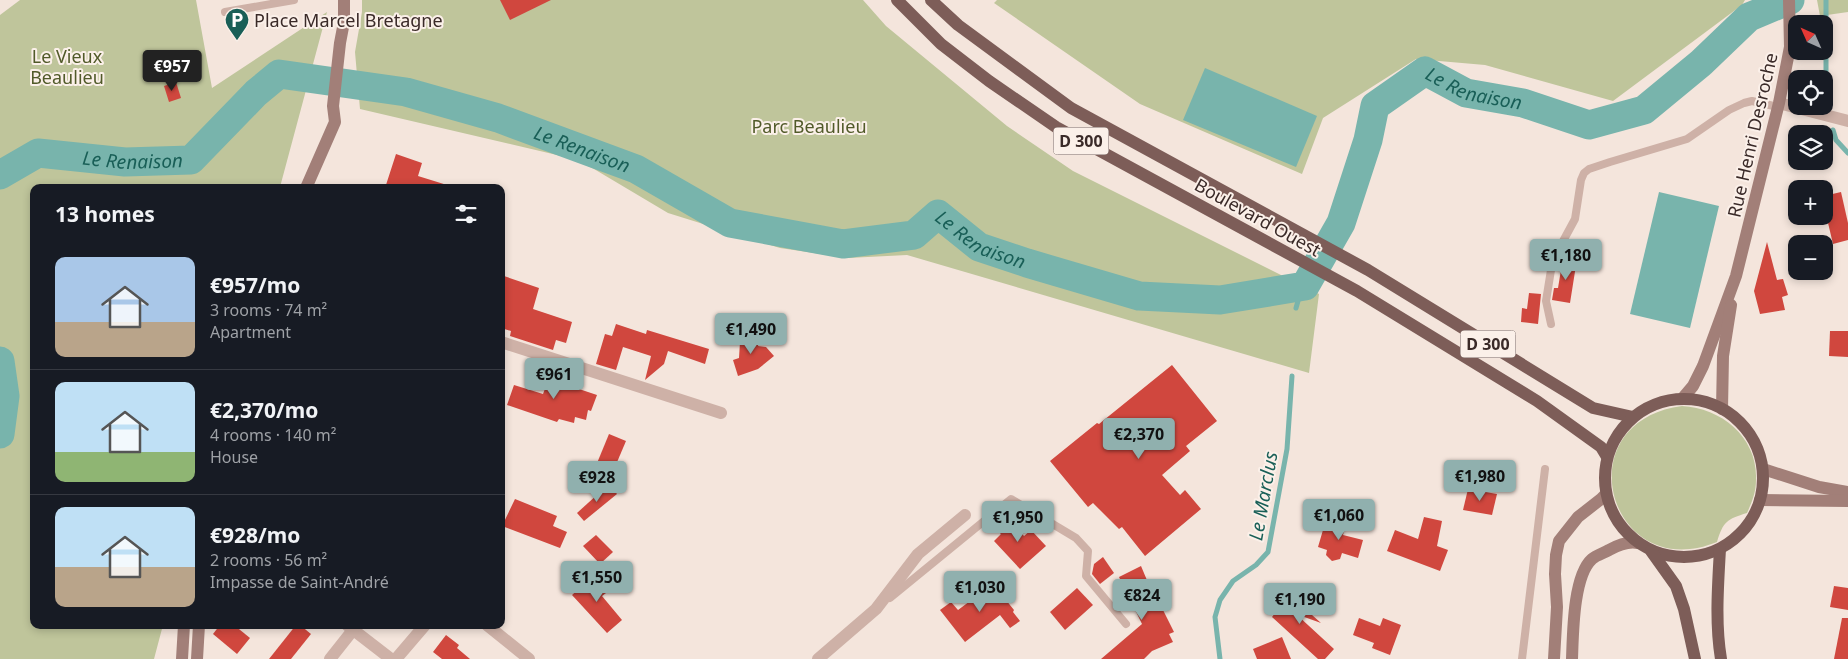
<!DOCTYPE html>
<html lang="en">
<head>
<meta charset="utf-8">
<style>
  :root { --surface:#171b24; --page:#20242c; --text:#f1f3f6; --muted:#9ea1a6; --line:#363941; --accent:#90b0ae }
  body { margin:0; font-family:"Noto Sans",sans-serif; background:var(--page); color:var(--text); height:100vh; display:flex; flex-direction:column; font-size:19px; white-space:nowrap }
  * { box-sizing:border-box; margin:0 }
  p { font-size:16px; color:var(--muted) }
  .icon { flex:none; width:28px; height:28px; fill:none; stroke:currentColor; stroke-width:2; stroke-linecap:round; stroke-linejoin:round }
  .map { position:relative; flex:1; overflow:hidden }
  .sheet { position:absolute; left:30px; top:184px; width:475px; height:445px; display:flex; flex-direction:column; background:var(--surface); border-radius:10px; box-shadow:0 2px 8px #0003 }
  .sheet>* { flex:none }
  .needle { width:32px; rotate:315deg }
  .fabs { position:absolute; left:1788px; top:15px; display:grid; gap:10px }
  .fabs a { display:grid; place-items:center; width:45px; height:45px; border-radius:10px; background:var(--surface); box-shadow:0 2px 8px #0003; font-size:25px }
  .price { position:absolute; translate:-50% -42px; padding:0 11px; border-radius:5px; background:var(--accent); color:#111; font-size:16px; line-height:32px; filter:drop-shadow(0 1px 2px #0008) }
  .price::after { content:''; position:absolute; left:50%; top:30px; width:15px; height:11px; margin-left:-8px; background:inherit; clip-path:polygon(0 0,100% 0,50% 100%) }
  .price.current { background:#222; color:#fff }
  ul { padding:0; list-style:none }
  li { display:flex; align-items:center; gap:15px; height:125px; padding:0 25px }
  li+li { border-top:1px solid var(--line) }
  li span { display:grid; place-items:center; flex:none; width:140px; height:100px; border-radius:10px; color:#555 }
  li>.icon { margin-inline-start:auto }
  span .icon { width:60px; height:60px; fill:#fffc; stroke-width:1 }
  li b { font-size:21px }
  h2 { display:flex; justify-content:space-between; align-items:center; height:60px; padding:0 25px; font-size:21px }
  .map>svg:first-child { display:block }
  .green { fill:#bfc59b }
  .water { fill:#78b4ac }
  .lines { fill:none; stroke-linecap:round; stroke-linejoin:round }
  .stream { stroke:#78b4ac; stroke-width:5 }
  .river { stroke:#78b4ac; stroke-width:29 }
  .building { fill:#d0473e }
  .lane { stroke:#ceb1a7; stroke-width:8 }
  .street { stroke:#ceb1a7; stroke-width:12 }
  .secondary { stroke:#a27f78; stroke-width:12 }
  .primary { stroke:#7d5d58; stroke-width:12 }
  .labels { text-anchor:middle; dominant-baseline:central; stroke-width:4; stroke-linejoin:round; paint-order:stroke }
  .shield { fill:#fbf0e9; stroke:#746562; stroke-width:1 }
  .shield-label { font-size:16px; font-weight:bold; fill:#3a2a28 }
  .poi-label { font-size:18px; fill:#3a2a28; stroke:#fbf0e9; text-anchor:start }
  .park-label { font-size:18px; fill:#515a29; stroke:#fbf0e9 }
  .street-label { font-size:18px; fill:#3a2a28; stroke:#fbf0e9 }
  .water-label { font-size:19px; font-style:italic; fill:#195f57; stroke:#fbf0e9 }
</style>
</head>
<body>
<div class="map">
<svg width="1848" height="659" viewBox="0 0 1848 659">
  <rect width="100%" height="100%" fill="#f4e5dc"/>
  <g class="green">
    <path d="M20 0H196L212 88 327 12 280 187 34 188V625H163L154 659H0V15Z"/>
    <path d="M362 0H863L886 26 1007 126 1073 171 1319 294 1309 373 907 255 848 258 780 248 668 213 594 169 574 159 360 109 355 52 362 12Z"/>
    <path d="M997 0H1745L1742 5 1613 101 1485 65 1416 59 1323 118 1302 174 1140 104 994 3Z"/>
    <path d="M1817 0H1848V12L1820 16Z"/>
    <path d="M1682 406C1722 408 1758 438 1756 480 1756 492 1752 502 1747 513 1727 519 1723 522 1717 542 1609 586 1563 422 1682 406Z"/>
  </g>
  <g class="water">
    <path d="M1205 68 1317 116 1296 167 1183 120Z"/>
    <path d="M1659 192 1719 206 1690 328 1630 314Z"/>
  </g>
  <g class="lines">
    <g class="stream">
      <path d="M1826 106V0"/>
      <path d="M1833 130 1836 140 1848 153"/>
      <path d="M1283 290 1298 301 1296 308"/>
      <path d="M1220 659 1215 617 1220 600 1233 581 1256 565 1268 552 1287 449 1292 376"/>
    </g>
    <g class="river">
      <path id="s1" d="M0 175 38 153 125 162 191 160 256 93 279 74 406 92 498 118 636 169 730 223 843 244 914 235 938 214 979 247 1027 263 1139 296 1220 300 1305 286 1341 223 1368 140 1375 106 1425 71 1466 93 1523 103 1589 125 1644 110 1701 63 1749 17 1790 0"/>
      <path d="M0 361 5 396 0 434"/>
    </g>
  </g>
  <g class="building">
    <path d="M500 0H551L510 20Z"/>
    <path d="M176 82 181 98 169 102 164 86Z"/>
    <path d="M396 154 422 163 418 176 447 185 446 188H385Z"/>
    <path d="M1841 192 1848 223V240L1833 244 1824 206V196Z"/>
    <path d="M1767 242 1777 280 1783 279 1788 295 1782 297 1785 310 1760 314 1754 291Z"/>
    <path d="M1563 258 1577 259 1570 303 1552 300 1554 288H1558Z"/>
    <path d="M501 275 539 288 533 309 572 322 566 343 556 340 553 350 510 336 511 331 501 328Z"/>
    <path d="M1529 293 1541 294 1538 324 1521 322 1522 308 1527 309Z"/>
    <path d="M616 324 646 334 647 330 709 349 705 364 668 351 664 364 645 380 651 356 623 347 616 370 596 364 605 334 612 336Z"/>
    <path d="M752 331 759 338 758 346 766 347 774 356 758 369 738 376 733 360 739 358 740 342Z"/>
    <path d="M1830 331H1848V357L1829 356Z"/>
    <path d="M1172 365 1217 421 1186 446 1190 451 1162 475 1180 495 1185 490 1201 509 1145 556 1122 527 1119 529 1093 503 1088 507 1050 461 1097 423 1099 424Z"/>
    <path d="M553 368 566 373 561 383 597 395 591 411 588 410 586 420 575 417 574 423 559 419 557 422 507 405 514 385 543 394Z"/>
    <path d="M609 434 626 441 612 474 595 468Z"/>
    <path d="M609 484 617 494 584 521 577 513Z"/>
    <path d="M1468 489 1497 494 1492 515 1463 510Z"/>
    <path d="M515 499 557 516 553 526 567 532 560 548 502 526Z"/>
    <path d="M1006 516 1024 536 1031 530 1046 546 1020 569 994 541 1001 534 994 527Z"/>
    <path d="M1330 516 1347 521 1343 535 1363 540 1358 558 1342 553 1340 559 1332 561 1326 555 1327 550 1318 547 1323 530 1327 531Z"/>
    <path d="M1424 517 1442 521 1437 546 1448 550 1440 571 1387 551 1395 530 1418 539Z"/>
    <path d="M596 535 613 552 600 564 583 546Z"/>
    <path d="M1103 557 1114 573 1100 584 1092 574 1094 564Z"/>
    <path d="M1141 566 1149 585 1146 586 1157 608 1161 606 1174 632 1169 634 1173 642 1152 651 1144 659H1101L1142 624 1119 577Z"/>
    <path d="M596 574 610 590 602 596 622 620 607 633 572 595Z"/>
    <path d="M993 584 1014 610 1013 612 1020 621 1010 628 1000 615 965 642 940 610 951 602 958 610Z"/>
    <path d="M1834 586 1848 588V610L1830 607Z"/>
    <path d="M1077 588 1093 605 1065 630 1050 612Z"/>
    <path d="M1284 590 1321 623 1296 614 1334 649 1325 659H1318L1272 617 1279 608 1270 605Z"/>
    <path d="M1359 618 1380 626 1383 618 1401 625 1390 655 1372 648 1374 643 1353 635Z"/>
    <path d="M1842 618H1848V659H1834Z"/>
    <path d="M220 625H234L250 638 237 654 213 634Z"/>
    <path d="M296 625H300L311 634 291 659H269Z"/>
    <path d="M446 635 459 645 457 648 470 659H442L433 652Z"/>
    <path d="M1282 637 1291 659H1257L1253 649Z"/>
  </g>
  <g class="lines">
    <g class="lane">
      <path d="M225 12 294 0"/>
      <path d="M1551 324 1546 301 1551 270 1555 256 1575 219 1581 180 1584 173 1589 169 1610 162 1687 139 1729 110 1744 103 1752 101 1778 107"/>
      <path d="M890 598 1011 499 1076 538 1088 551 1086 576 1126 624"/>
      <path d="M1522 659 1545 469"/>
    </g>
    <g class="street">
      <path d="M1779 103 1848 121"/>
      <path d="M501 342 721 413"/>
      <path d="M347 625 391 659"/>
      <path d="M487 625 529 659"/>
      <path d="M330 659 353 630"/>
      <path d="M396 659 425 625"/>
      <path d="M818 659 876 609 918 554 965 515"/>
    </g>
    <g class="secondary">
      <path d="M306 188 335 122 333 106 340 43 344 22V0"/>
      <path d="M1682 399 1693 386 1703 366 1736 276 1779 103 1790 47 1789 0"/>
      <path d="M1722 409 1723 356 1731 305"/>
      <path d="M1763 469 1819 487 1848 492"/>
      <path d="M1760 500 1848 501"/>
      <path d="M182 659 184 625"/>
      <path d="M197 659 199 625"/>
      <path d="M1554 659 1557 607 1555 574 1556 555 1559 541 1578 517 1601 499 1606 494"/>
      <path d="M1572 659C1573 634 1573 576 1592 559 1596 555 1604 553 1609 550 1618 545 1628 541 1638 543"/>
    </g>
    <g class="primary">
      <path d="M897 0 941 44 989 81 1056 127 1357 291 1537 401 1601 447 1607 457"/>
      <path d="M931 0 958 25 1071 108 1368 270 1593 408 1633 417"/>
      <circle cx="1684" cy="478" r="79"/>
      <path d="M1720 549C1718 585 1715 623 1721 659"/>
      <path d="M1651 551 1676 586 1684 609 1695 659"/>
    </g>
  </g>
  <defs>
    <symbol id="parking-pin" viewBox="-11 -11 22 30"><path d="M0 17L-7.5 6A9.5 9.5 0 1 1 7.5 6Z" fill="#195f57" stroke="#fbf0e9"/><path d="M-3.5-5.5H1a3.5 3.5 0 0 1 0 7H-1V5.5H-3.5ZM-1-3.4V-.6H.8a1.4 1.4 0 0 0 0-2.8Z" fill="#fff"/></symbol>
  </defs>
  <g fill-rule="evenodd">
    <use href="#parking-pin" x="223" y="6" width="28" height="38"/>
  </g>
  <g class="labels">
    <g class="shield">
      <rect x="1053.5" y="127.5" width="55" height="27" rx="4"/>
      <rect x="1460.5" y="330.5" width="55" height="27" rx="4"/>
    </g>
    <g class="shield-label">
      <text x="1081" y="141">D 300</text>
      <text x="1488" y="344">D 300</text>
    </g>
    <g class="poi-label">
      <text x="254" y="20">Place Marcel Bretagne</text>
    </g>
    <g class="park-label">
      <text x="67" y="56">Le Vieux<tspan x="67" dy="21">Beaulieu</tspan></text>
      <text x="809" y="126">Parc Beaulieu</text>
    </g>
    <g class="street-label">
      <text transform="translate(1752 135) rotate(-77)">Rue Henri Desroche</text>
      <text transform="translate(1258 217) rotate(29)">Boulevard Ouest</text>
    </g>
    <g class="water-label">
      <text stroke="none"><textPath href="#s1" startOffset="1714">Le Renaison</textPath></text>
      <text stroke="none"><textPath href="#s1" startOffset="634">Le Renaison</textPath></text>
      <text stroke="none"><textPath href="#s1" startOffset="139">Le Renaison</textPath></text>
      <text stroke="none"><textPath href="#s1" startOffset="1069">Le Renaison</textPath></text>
      <text transform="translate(1263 496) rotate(-80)">Le Marclus</text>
    </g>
  </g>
</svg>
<div class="fabs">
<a><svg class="needle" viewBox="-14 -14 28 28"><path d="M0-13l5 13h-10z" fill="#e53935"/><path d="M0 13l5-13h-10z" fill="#9ea1a6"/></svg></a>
<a><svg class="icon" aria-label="locate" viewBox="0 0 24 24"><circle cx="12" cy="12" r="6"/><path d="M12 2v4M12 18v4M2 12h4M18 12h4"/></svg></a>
<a><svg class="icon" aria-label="layers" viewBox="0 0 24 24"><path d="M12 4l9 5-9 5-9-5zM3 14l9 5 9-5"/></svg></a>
<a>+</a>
<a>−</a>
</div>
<b class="price current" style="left:172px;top:92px">€957</b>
<b class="price" style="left:1566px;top:281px">€1,180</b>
<b class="price" style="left:751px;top:355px">€1,490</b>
<b class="price" style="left:554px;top:400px">€961</b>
<b class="price" style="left:1139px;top:460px">€2,370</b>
<b class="price" style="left:1480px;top:502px">€1,980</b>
<b class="price" style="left:597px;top:503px">€928</b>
<b class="price" style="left:1339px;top:541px">€1,060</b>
<b class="price" style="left:1018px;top:543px">€1,950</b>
<b class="price" style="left:597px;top:603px">€1,550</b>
<b class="price" style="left:980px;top:613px">€1,030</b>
<b class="price" style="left:1142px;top:621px">€824</b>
<b class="price" style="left:1300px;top:625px">€1,190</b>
<section class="sheet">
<h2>13 homes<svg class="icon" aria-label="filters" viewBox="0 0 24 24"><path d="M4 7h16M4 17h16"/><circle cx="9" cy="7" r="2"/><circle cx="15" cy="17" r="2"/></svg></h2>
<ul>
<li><span style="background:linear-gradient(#a9c7e8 65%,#b9a48a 0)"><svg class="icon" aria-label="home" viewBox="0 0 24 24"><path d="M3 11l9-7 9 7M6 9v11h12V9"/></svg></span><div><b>€957/mo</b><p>3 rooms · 74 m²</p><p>Apartment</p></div></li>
<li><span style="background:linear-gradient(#bfe0f5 70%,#8fb573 0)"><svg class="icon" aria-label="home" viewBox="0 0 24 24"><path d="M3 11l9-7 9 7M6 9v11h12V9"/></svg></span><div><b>€2,370/mo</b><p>4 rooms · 140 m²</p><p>House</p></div></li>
<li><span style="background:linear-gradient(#bfe0f5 60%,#b9a48a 0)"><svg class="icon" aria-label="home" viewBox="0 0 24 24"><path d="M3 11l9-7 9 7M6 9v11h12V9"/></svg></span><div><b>€928/mo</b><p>2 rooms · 56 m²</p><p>Impasse de Saint-André</p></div></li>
</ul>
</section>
</div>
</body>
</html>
